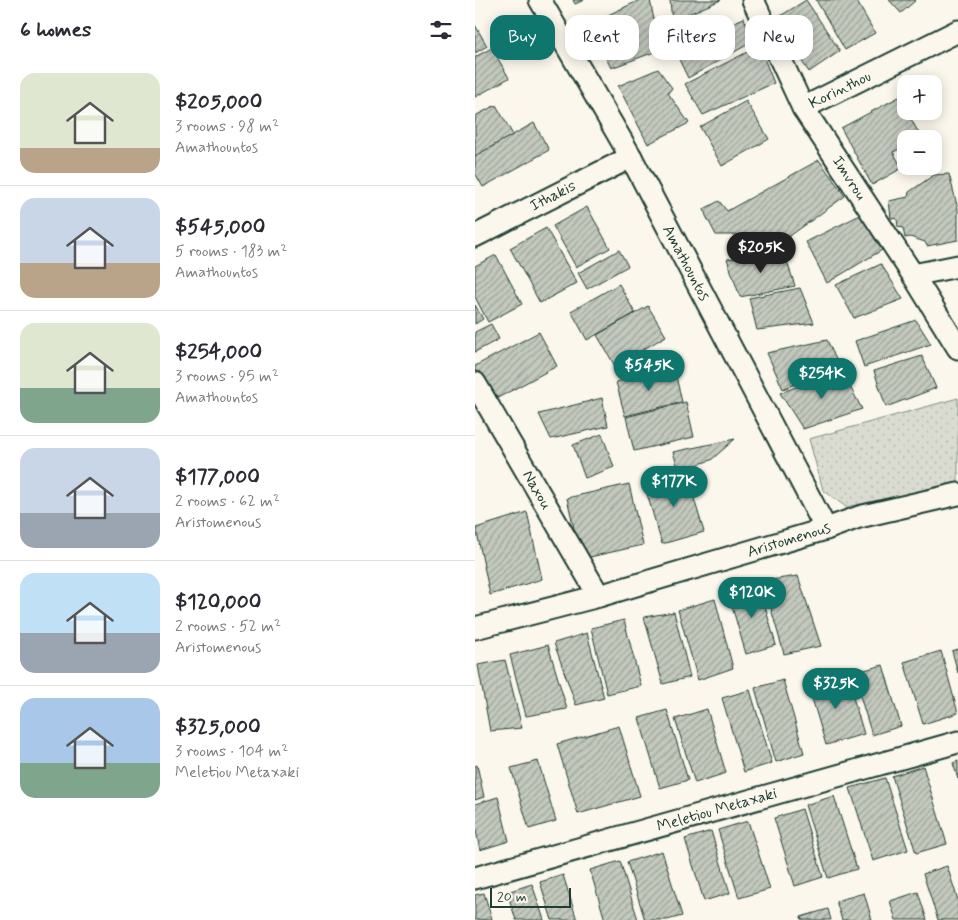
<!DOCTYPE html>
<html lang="en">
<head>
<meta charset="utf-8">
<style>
  :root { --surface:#fff; --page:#f7f7f7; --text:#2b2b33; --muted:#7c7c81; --line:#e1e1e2; --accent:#0f766e }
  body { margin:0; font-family:Mynerve,sans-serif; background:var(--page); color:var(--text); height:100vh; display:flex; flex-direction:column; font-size:19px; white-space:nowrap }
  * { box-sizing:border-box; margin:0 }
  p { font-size:16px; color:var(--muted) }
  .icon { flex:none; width:28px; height:28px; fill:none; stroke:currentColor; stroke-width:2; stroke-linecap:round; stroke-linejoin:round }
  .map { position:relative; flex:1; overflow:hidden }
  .side { display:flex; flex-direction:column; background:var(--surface); width:475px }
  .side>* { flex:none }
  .hud { position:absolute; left:15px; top:15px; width:392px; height:45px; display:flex; gap:10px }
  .tools { position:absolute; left:422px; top:75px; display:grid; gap:10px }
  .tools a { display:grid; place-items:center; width:45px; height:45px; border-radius:10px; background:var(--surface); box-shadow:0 2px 12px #0003; font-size:25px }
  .scale { position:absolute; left:15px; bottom:12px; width:81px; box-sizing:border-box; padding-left:5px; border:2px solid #1f3d34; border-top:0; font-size:14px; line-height:18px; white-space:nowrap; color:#1f3d34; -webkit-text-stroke:4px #fbf7ec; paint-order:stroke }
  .price { position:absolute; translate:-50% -42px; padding:0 11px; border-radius:18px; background:var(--accent); color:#fff; font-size:16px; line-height:32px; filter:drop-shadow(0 1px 2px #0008) }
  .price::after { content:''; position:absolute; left:50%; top:30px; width:15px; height:11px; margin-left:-8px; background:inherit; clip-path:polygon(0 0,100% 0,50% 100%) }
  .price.active { background:#222; color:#fff }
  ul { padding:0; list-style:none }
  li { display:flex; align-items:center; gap:15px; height:125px; padding:0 20px }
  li+li { border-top:1px solid var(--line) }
  li span { display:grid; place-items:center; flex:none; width:140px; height:100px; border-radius:15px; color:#555 }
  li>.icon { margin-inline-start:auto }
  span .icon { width:60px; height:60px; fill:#fffc; stroke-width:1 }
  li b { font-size:21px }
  h2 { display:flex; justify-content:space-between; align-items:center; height:60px; padding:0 20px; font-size:21px }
  .tag { padding:0 18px; border-radius:15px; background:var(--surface); box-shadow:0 2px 12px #0003; font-size:18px; line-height:45px }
  .tag.active { background:var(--accent); color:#fff }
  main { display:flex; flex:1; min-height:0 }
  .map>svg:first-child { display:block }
  .park { fill:url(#park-dots); stroke:#7d8c82 }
  .building { fill:url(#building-hatch); stroke:#1f3d34 }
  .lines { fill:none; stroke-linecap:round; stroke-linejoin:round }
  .street-casing { stroke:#1f3d34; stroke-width:25 }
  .street { stroke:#fbf7ec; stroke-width:21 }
  .labels { text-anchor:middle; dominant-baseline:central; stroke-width:4; stroke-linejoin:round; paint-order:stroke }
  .street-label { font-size:16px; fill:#1f3d34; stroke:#fbf7ec }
</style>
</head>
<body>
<main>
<section class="side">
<h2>6 homes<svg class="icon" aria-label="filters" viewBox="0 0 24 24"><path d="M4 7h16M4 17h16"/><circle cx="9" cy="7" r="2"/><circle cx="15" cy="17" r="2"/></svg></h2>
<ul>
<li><span style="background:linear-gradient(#dfe7d0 75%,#b9a48a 0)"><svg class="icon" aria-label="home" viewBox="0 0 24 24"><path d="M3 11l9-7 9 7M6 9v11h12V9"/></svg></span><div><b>$205,000</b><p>3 rooms · 98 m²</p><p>Amathountos</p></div></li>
<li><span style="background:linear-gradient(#c9d6e8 65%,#b9a48a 0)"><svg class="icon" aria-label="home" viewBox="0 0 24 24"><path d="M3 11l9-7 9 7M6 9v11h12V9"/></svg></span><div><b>$545,000</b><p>5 rooms · 183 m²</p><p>Amathountos</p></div></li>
<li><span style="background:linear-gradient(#dfe7d0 65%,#7fa58c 0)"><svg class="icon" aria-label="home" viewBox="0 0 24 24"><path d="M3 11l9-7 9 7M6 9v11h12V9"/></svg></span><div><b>$254,000</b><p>3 rooms · 95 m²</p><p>Amathountos</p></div></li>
<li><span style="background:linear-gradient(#c9d6e8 65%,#9aa5b1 0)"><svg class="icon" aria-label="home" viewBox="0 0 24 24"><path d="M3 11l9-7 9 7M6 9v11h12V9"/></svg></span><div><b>$177,000</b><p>2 rooms · 62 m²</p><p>Aristomenous</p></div></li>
<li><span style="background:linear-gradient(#bfe0f5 60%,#9aa5b1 0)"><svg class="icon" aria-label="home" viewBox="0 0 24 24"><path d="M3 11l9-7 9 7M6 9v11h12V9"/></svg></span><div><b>$120,000</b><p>2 rooms · 52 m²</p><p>Aristomenous</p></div></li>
<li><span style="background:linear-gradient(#a9c7e8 65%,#7fa58c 0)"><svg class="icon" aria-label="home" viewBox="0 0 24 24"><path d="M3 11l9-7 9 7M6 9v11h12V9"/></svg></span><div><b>$325,000</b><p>3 rooms · 104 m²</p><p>Meletiou Metaxaki</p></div></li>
</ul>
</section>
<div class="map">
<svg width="483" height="920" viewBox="0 0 483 920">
  <defs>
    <pattern id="park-dots" width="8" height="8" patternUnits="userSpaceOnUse" patternTransform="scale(1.25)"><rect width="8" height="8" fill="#dbdcd1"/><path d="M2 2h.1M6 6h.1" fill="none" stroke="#bcbeb4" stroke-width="1.8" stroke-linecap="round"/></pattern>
    <pattern id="building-hatch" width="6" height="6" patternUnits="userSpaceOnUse" patternTransform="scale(1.25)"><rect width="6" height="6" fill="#c4c9be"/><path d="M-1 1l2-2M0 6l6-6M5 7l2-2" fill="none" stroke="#9fa49b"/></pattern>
  </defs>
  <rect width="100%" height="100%" fill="#fbf7ec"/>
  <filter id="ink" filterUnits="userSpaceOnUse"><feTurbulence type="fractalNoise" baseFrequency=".02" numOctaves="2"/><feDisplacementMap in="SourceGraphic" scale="10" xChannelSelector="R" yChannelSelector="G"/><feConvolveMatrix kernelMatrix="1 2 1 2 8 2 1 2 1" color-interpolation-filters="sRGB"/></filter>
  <g filter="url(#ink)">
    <path class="park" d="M483 398V484L371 507 348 490 334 439Z"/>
    <g class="building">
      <path d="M98 0H109L100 4Z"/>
      <path d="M165 0H175L185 50 136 68 114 24Z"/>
      <path d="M195 0H246L197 21Z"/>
      <path d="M331 0 365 51 334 72 299 20Z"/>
      <path d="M341 0H381L400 33 370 50Z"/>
      <path d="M414 0H441L426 13Z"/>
      <path d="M269 18 277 42 213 78 198 47Z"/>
      <path d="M0 25 12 46 0 53Z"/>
      <path d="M284 46 299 83 228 115 210 84Z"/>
      <path d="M17 48 34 78 0 97V57Z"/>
      <path d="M183 69 197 88 193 93 214 123 173 144 143 86Z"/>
      <path d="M424 97 447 139H431V156L427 148 418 152 427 168 397 185 366 128Z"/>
      <path d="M271 101 294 139 247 166 225 127Z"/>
      <path d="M21 105 38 135 0 156V116Z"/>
      <path d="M59 123 74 150 8 187 0 173V156Z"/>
      <path d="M344 160 370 196 312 238 296 241 277 235H241L231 216 229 209 244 201 252 211Z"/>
      <path d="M474 174 483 209V240L452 246 450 242 435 237 430 238 428 228 423 227 422 219 416 218 414 201 433 197 434 192 459 175Z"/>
      <path d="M112 207 135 248 101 267 78 226Z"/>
      <path d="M389 213 407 250 352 283 331 242Z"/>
      <path d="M71 228 102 283 65 303 35 248Z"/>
      <path d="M144 250 153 266 112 289 103 273Z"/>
      <path d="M309 252 320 286 265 297 252 259Z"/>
      <path d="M21 255 47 304 13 322 0 297V266Z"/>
      <path d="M406 264 428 299 379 318 361 285Z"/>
      <path d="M144 284 160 313 112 340 96 311Z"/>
      <path d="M325 288 339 323 282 330 274 298Z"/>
      <path d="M0 305 8 319 0 324Z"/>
      <path d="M173 306 191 336 140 366 122 335Z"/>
      <path d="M441 320 456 344 389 367 380 341Z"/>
      <path d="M16 324 24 339 0 352V332Z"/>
      <path d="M64 332 82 366 15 402 0 375V366Z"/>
      <path d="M352 340 364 366 308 389 292 353Z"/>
      <path d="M447 356 461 388 411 407 399 371Z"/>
      <path d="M199 368 207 402 150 416 141 382Z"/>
      <path d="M366 370 387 409 328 429 305 393Z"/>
      <path d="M127 398 133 426 76 439 64 414Z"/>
      <path d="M211 402 219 437 159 451 151 417Z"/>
      <path d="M127 434 139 467 110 478 98 445Z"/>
      <path d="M260 439 236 460 204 471 198 452Z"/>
      <path d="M211 472 229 532 187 544 169 484Z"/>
      <path d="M154 484 168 545 106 559 92 498Z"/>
      <path d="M52 512 67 579 15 595 1 528Z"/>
      <path d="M323 576 346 646 309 654 288 581Z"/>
      <path d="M284 586 301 645 271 654 253 593Z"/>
      <path d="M240 599 258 668 223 680 203 610Z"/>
      <path d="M199 612 215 677 188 684 169 617Z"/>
      <path d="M149 620 166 686 132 694 116 628Z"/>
      <path d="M112 633 129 698 101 705 79 643Z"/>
      <path d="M73 645 92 709 51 716 35 655Z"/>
      <path d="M483 649V673L477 651Z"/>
      <path d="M466 651 483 713 448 724 429 662Z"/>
      <path d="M30 660 47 728 15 731 3 665Z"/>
      <path d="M408 665 426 726 397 735 378 673Z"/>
      <path d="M371 674 389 734 351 745 333 685Z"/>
      <path d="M308 680 329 753 301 762 280 688Z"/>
      <path d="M275 690 297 763 269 772 247 698Z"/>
      <path d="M232 709 251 773 220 783 200 719Z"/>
      <path d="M192 710 213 780 185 788 164 718Z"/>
      <path d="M144 726 165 796 103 814 82 744Z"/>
      <path d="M63 761 81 821 54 829 36 768Z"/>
      <path d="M483 761V779L478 763Z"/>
      <path d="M2 765 9 797 0 800V766Z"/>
      <path d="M448 766 472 844 441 853 417 776Z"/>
      <path d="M410 778 433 850 398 861 375 788Z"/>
      <path d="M359 796 382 869 353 878 330 805Z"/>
      <path d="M23 797 34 841 5 850 0 826V804Z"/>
      <path d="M327 809 348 877 320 886 299 818Z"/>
      <path d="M273 821 295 889 264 898 243 830Z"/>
      <path d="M236 831 255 893 229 901 210 839Z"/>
      <path d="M187 851 207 916 192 920H170L152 862Z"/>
      <path d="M145 861 163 920H130L115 870Z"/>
      <path d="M472 866 483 900V920H463L448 874Z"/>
      <path d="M88 875 102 920H77L65 882Z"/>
      <path d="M57 884 69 920H41L32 892Z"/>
      <path d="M443 892 452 920H421L415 901Z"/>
      <path d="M9 893 17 919 0 920V895Z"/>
      <path d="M389 893 397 920H367L361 901Z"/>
      <path d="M353 909 356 920H327L326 917Z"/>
    </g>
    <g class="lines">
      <defs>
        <g id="street">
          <path d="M65 0 156 157 351 529"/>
          <path d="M278 0 328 108 438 275 483 348"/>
          <path d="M328 108 483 31"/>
          <path d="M0 236 156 157"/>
          <path d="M438 275 483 266"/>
          <path d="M0 383 124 596"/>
          <path d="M0 628 124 596 351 529 384 517 483 494"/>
          <path d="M0 878 483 742"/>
        </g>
      </defs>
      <use href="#street" class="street-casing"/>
      <use href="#street" class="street"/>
    </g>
  </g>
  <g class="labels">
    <g class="street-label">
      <text transform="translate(365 90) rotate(-26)">Korinthou</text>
      <text transform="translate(374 178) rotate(57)">Imvrou</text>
      <text transform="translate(78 196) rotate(-27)">Ithakis</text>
      <text transform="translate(211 263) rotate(62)">Amathountos</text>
      <text transform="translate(62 490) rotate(60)">Naxou</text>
      <text transform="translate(314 540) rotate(-17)">Aristomenous</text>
      <text transform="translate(242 810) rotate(-16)">Meletiou Metaxaki</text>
    </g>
  </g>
</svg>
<div class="tools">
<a>+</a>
<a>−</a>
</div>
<div class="scale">20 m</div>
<b class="price active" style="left:286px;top:274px">$205K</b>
<b class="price" style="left:174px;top:392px">$545K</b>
<b class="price" style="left:347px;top:400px">$254K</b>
<b class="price" style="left:199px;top:508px">$177K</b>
<b class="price" style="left:277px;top:619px">$120K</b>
<b class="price" style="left:361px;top:710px">$325K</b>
<div class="hud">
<a class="tag active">Buy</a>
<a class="tag">Rent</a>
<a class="tag">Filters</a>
<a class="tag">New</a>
</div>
</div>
</main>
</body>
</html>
